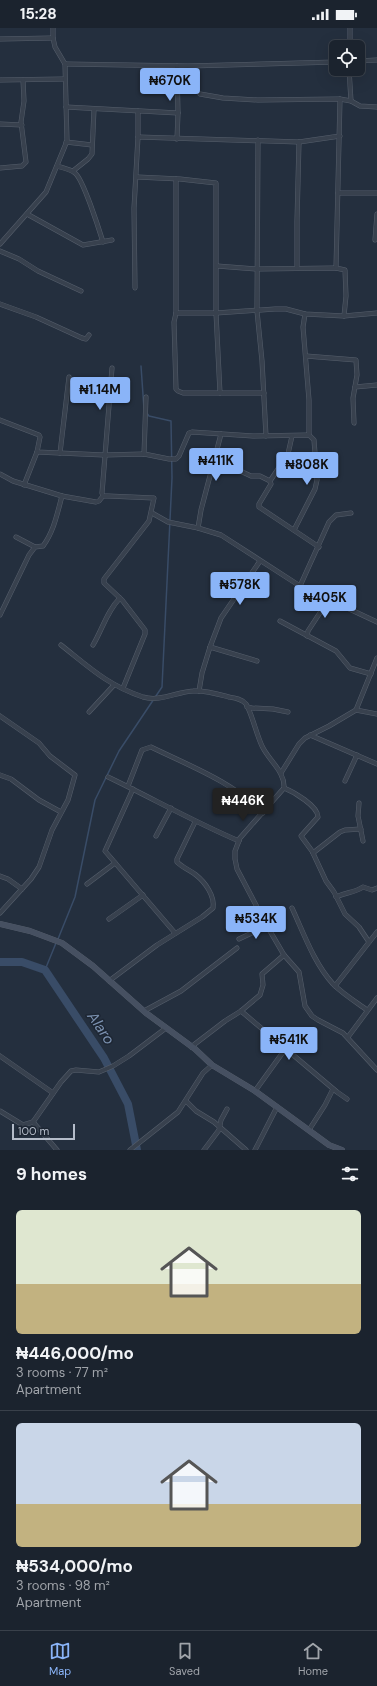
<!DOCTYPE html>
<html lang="en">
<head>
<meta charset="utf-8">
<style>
  :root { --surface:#1b232e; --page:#282f3a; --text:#f1f3f6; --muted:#a0a4aa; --line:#39404a; --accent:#8ab4f8 }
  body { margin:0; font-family:"DM Sans",sans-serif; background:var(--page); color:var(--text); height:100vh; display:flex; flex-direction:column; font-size:15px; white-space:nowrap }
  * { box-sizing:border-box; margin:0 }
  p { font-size:13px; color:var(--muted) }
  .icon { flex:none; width:22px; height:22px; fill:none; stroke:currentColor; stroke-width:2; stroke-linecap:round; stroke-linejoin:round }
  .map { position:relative; height:1122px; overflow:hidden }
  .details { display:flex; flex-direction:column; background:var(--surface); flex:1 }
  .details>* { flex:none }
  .tools { position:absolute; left:329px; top:12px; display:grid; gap:8px }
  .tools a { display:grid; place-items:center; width:36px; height:36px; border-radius:6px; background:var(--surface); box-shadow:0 4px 16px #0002,0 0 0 1px var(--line); font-size:20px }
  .scale { position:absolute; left:12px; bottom:10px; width:63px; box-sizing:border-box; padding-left:4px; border:2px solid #b4bcc9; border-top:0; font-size:11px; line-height:14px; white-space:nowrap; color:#b4bcc9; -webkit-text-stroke:3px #1d2633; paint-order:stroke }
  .price { position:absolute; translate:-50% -34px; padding:0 9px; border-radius:4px; background:var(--accent); color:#111; font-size:13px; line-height:26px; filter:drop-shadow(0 1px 2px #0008) }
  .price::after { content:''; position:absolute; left:50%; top:24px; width:12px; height:9px; margin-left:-6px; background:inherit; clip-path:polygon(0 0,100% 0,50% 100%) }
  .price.current { background:#222; color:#fff }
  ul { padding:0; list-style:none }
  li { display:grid; align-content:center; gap:8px; height:212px; padding:0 16px }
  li+li { border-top:1px solid var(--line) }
  li span { display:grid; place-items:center; height:124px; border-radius:6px; color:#555 }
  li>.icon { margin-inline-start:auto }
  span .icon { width:72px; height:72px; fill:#fffc; stroke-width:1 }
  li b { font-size:17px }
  h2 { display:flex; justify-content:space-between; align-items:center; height:48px; padding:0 16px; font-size:17px }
  .status { display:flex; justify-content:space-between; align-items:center; height:28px; padding:0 20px; background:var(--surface); direction:ltr }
  .status svg { height:11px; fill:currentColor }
  .dock { display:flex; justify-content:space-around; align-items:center; height:56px; border-top:1px solid var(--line); background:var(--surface); font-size:11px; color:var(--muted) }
  .dock a { display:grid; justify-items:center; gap:2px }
  .dock .current { color:var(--accent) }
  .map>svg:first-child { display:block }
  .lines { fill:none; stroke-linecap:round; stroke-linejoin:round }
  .stream { stroke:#394c67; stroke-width:1.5 }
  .river { stroke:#394c67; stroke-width:8 }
  .street-casing { stroke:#565f6c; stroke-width:5 }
  .secondary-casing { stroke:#565f6c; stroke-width:6 }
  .street { stroke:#38414e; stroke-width:4 }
  .secondary { stroke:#465061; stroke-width:5.5 }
  .labels { text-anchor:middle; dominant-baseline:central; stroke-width:3; stroke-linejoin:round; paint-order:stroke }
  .water-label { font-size:15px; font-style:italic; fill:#7c92b1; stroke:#1d2633 }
</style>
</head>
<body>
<div class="status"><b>15:28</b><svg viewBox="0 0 49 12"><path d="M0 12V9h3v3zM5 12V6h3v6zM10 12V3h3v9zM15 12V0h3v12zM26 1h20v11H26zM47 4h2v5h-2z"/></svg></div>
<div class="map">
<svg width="377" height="1122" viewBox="0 0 377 1122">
  <rect width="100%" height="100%" fill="#242f3e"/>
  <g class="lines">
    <g class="stream">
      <path d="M141 338 144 381"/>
      <path d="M58 911 75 869 95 772 119 723 162 659 172 450 171 393 149 388 146 384"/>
      <path d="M45 942 56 915"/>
    </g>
    <path class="river" d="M0 934H22L45 942 104 1030 128 1076 137 1122"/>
    <defs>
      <g id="street">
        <path d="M0 11 53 10"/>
        <path d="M350 19V0"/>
        <path d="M358 33 377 32"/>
        <path d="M65 36 188 38 336 34"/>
        <path d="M349 41 351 73"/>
        <path d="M0 52 65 51"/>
        <path d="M200 66 223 70 258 72 340 71 351 73 360 78 377 79"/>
        <path d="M66 79 178 85"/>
        <path d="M0 96 22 97"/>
        <path d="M138 109 299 114 340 108"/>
        <path d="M177 111 178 85 177 38"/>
        <path d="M258 112 257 283 262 333 266 408"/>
        <path d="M66 114 92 117"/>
        <path d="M57 138C63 140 70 141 75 145 83 151 99 201 103 214"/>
        <path d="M0 140 22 138 26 134 21 94 24 73 23 52"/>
        <path d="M73 143 88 131 92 126 94 81"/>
        <path d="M137 149 180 151 216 155V285L220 365"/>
        <path d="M176 151V285L174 294 176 361 178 363 183 365H264"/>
        <path d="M338 165H377"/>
        <path d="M27 186 83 217 112 212"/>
        <path d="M375 212 377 186"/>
        <path d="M0 216 46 164 67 113 65 36 55 19 53 10V0"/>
        <path d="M0 223 19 231 38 243 81 263"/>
        <path d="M217 238 257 241 336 240 345 242 346 268 344 288"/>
        <path d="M297 240V193L299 114"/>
        <path d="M336 240 340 71"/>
        <path d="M135 260 134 180 138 109V83"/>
        <path d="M0 276 36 289 82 310 86 311 89 307"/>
        <path d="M176 285H216L275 281H286L305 286 344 288 377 285"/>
        <path d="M305 286 303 299 309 372V407"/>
        <path d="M306 328 356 332 357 347 353 370 354 395"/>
        <path d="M355 359 377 357"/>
        <path d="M0 392 39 407 40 409 37 424 104 427 144 426 169 431H176L179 428 189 405 192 404 253 408 309 407 314 412 317 452 315 461 294 502"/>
        <path d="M292 408 288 426 270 453 271 456 259 476V479L319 519"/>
        <path d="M60 425 69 349"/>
        <path d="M144 426 146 369"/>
        <path d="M238 442 251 448H260L270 453"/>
        <path d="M304 442 307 439 317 437"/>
        <path d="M0 446 13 453 62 468"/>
        <path d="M24 457 37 424"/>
        <path d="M103 468 102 465 112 340"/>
        <path d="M152 485 168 494 198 500 221 507 300 558 377 594"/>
        <path d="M198 500 201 482 221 406"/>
        <path d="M16 509 35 519"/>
        <path d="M300 558 329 494 336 487 351 485"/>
        <path d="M0 587 29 527 35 519 43 518C54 503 57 486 62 468L96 474 99 473 103 468H108L154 470 149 493 104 551V555L122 572 145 602V606L123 660"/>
        <path d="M280 593 336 623 350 640 371 646"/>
        <path d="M307 608 308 603 329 571"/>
        <path d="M61 617C89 639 107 657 143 669 160 674 176 664 193 663 205 662 218 666 229 669 235 670 242 671 246 676 251 683 257 708 262 718 269 733 285 743 284 760L240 810 235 823V831L237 841 267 898 284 927 299 944 305 978 312 988 318 992 343 1005 377 1042"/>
        <path d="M93 617C102 602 107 583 120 570"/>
        <path d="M210 619 221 590 260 533"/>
        <path d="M199 663 202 645 210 619 257 633"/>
        <path d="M247 679 252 680 273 681 288 684"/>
        <path d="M356 682 377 686"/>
        <path d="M89 684 114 657"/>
        <path d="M0 688 39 715 50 728 75 747 68 772 52 802 39 839 31 851 0 885"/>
        <path d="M310 707 377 736"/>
        <path d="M281 745 299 716 305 710 329 698 356 682 377 630"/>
        <path d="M0 747 11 751 39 772 61 784"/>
        <path d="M108 749C152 770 194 794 239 813"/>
        <path d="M345 753 357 727"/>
        <path d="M128 758 142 722 151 719C190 738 233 754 263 785"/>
        <path d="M284 760C294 764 318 778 318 789L301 808 312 823 326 853 334 864 345 886 359 899 369 914"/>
        <path d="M133 761 105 823 175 905"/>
        <path d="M359 775 358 788 363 813"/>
        <path d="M156 808 171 780"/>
        <path d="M313 825 340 804 345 802 361 801"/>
        <path d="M0 848 8 851 22 861"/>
        <path d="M87 856 115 835"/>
        <path d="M336 869C346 864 354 865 363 859L372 862 377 860"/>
        <path d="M292 880C304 906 314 935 333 956 343 966 356 974 367 982"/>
        <path d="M109 891 143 867"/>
        <path d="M239 911 267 898"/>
        <path d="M109 953 157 917 202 889 213 880C215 868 205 854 196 847 190 842 183 840 177 834V831L195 794"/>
        <path d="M335 958 377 904"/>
        <path d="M144 983 181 963 237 920"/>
        <path d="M241 983 337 1064 347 1071"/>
        <path d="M348 1009 377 970"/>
        <path d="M191 1019 225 993 241 983 260 967 263 957 262 946 284 927"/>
        <path d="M0 1028 53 1065"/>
        <path d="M255 1063 286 1020"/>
        <path d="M186 1073 196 1083 214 1094 246 1122"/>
        <path d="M0 1083 23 1097 33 1094"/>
        <path d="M309 1102 325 1077 333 1061"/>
        <path d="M57 1122 33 1094 61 1054 71 1043 76 1042 99 1044 113 1038 129 1028 166 1000"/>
        <path d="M130 1122 178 1084 203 1045 212 1037"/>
        <path d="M204 1122 219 1102 221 1092 227 1081"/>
        <path d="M255 1122 277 1079"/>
      </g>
      <path id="secondary" d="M0 896 30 903 62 915 93 938 146 985 195 1021 212 1037 255 1063 329 1117 342 1122"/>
    </defs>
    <use href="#street" class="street-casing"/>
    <use href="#secondary" class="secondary-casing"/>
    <use href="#street" class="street"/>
    <use href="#secondary" class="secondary"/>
  </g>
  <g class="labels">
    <g class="water-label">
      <text transform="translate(101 1000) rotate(56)">Alaro</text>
    </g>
  </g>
</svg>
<div class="tools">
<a><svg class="icon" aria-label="locate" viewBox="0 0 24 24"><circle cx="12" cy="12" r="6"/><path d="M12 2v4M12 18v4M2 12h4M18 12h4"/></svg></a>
</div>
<div class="scale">100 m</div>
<b class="price" style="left:170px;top:74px">₦670K</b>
<b class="price" style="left:100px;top:383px">₦1.14M</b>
<b class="price" style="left:216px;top:454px">₦411K</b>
<b class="price" style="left:307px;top:458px">₦808K</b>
<b class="price" style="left:240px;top:578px">₦578K</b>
<b class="price" style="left:325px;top:591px">₦405K</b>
<b class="price current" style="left:243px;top:794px">₦446K</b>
<b class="price" style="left:256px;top:912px">₦534K</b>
<b class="price" style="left:289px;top:1033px">₦541K</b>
</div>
<section class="details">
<h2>9 homes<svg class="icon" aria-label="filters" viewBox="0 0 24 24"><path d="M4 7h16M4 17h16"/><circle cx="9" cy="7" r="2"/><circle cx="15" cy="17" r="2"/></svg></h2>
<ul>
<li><span style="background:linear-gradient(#dfe7d0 60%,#c2b280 0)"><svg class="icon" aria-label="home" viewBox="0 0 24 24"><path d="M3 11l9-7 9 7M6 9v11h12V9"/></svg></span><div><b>₦446,000/mo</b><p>3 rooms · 77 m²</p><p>Apartment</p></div></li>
<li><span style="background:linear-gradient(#c9d6e8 65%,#c2b280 0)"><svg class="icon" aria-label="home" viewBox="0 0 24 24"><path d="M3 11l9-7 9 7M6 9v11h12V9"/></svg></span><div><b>₦534,000/mo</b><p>3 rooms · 98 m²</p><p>Apartment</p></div></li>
</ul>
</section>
<nav class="dock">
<a class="current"><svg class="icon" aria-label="map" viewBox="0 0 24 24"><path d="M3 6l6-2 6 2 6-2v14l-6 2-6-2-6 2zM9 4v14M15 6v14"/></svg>Map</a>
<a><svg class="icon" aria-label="saved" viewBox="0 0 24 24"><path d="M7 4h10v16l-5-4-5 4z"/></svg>Saved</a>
<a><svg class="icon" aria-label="home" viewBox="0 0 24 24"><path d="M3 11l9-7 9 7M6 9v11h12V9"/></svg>Home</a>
</nav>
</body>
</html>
